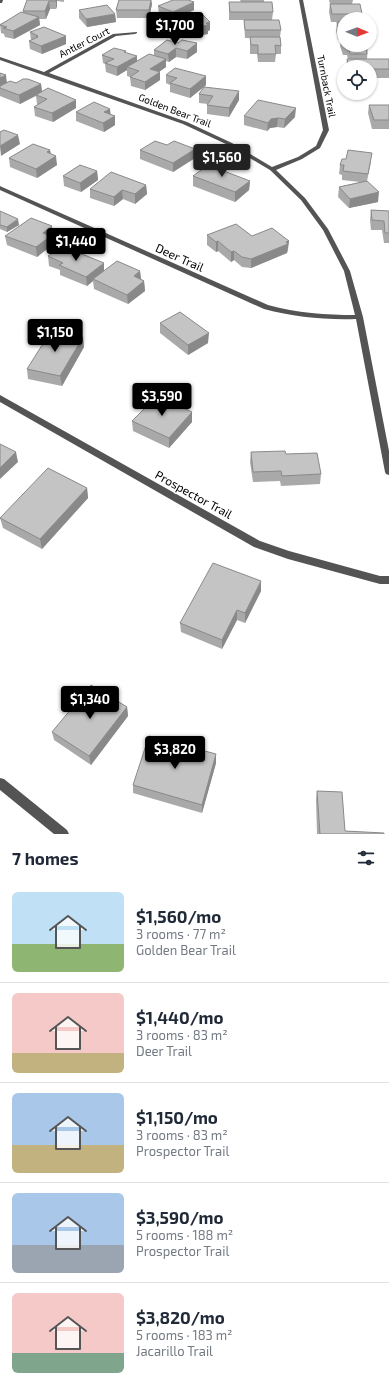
<!DOCTYPE html>
<html lang="en">
<head>
<meta charset="utf-8">
<style>
  :root { --surface:#fff; --page:#f6f6f7; --text:#1f2937; --muted:#747a83; --line:#e0e1e3; --accent:#000 }
  body { margin:0; font-family:"Exo 2",sans-serif; background:var(--page); color:var(--text); height:100vh; display:flex; flex-direction:column; font-size:15px; white-space:nowrap }
  * { box-sizing:border-box; margin:0 }
  p { font-size:13px; color:var(--muted) }
  .icon { flex:none; width:22px; height:22px; fill:none; stroke:currentColor; stroke-width:2; stroke-linecap:round; stroke-linejoin:round }
  .map { position:relative; height:834px; overflow:hidden }
  .panel { display:flex; flex-direction:column; background:var(--surface); flex:1 }
  .panel>* { flex:none }
  .needle { width:26px; rotate:91deg }
  .buttons { position:absolute; left:337px; top:12px; display:grid; gap:8px }
  .buttons a { display:grid; place-items:center; width:40px; height:40px; border-radius:50%; background:var(--surface); box-shadow:0 1px 3px #0004; font-size:20px }
  .price { position:absolute; translate:-50% -34px; padding:0 9px; border-radius:4px; background:var(--accent); color:#fff; font-size:13px; line-height:26px; filter:drop-shadow(0 1px 2px #0008) }
  .price::after { content:''; position:absolute; left:50%; top:24px; width:12px; height:9px; margin-left:-6px; background:inherit; clip-path:polygon(0 0,100% 0,50% 100%) }
  .price.active { background:#222; color:#fff }
  ul { padding:0; list-style:none }
  li { display:flex; align-items:center; gap:12px; height:100px; padding:0 12px }
  li+li { border-top:1px solid var(--line) }
  li span { display:grid; place-items:center; flex:none; width:112px; height:80px; border-radius:6px; color:#555 }
  li>.icon { margin-inline-start:auto }
  span .icon { width:48px; height:48px; fill:#fffc; stroke-width:1 }
  li b { font-size:17px }
  h2 { display:flex; justify-content:space-between; align-items:center; height:48px; padding:0 12px; font-size:17px }
  .map>svg:first-child { display:block }
  .lines { fill:none; stroke-linecap:round; stroke-linejoin:round }
  .minor { fill:#545454; fill-rule:evenodd }
  .wall { fill:#a9a9a9 }
  .shaded-wall { fill:#898989 }
  .building { fill:#c4c4c4; stroke:#898989 }
  .labels { text-anchor:middle; dominant-baseline:central; stroke-width:3; stroke-linejoin:round; paint-order:stroke }
  .far-street-label { font-size:10px; fill:#000; stroke:#fff }
  .street-label { font-size:12px; fill:#000; stroke:#fff }
</style>
</head>
<body>
<div class="map">
<svg width="389" height="834" viewBox="0 0 389 834">
  <rect width="100%" height="100%" fill="#fff"/>
  <g class="lines">
    <g class="minor">
      <path d="M0 0H3L2 3H0Z"/>
      <path d="M299 0H303L329 130 320 148 302 159 276 170 305 198 328 229 350 271 363 317 389 451V475L386 474 385 472 356 319C324 320 294 317 264 309L0 190V186L2 187 268 305C297 313 326 315 355 315L344 271 323 230 301 200 270 170 228 145 183 124 0 60V57L44 72 113 34 137 32V33L135 34 116 36 49 73 187 122 232 143 272 167 298 157 316 146 323 130Z"/>
      <path d="M0 395 260 541 289 551 380 576H389V584H380L288 559 254 547 0 402Z"/>
      <path d="M0 778 4 779 67 830 69 834H54L0 790Z"/>
    </g>
  </g>
  <g class="wall">
    <path d="M27 0H64V2L57 1V6L56 9H50L46 19H39L40 25 14 39 5 37 4 34 1 33 0 24 23 13V11Z"/>
    <path d="M119 0H151L152 4 149 18H117L116 10Z"/>
    <path d="M240 0H264V2L273 12 272 20 281 30 280 37 281 46V54H276L275 62H258L257 54H250V38H245L244 20H229V2H241Z"/>
    <path d="M329 0H353L352 4 362 14V19H344V22H331L329 12 330 4Z"/>
    <path d="M158 6 194 10 173 20 159 14Z"/>
    <path d="M79 10 115 14 116 22 87 27 79 18Z"/>
    <path d="M180 19 210 30 208 31V34L194 36 191 33 186 34 180 27Z"/>
    <path d="M337 22H344V45L368 46 367 59H389V78H373L374 83 373 92H370V67H346L347 59H348L347 55H343L340 46 341 40H338L336 31Z"/>
    <path d="M370 23 375 32 374 40H370Z"/>
    <path d="M30 32 66 44 42 54 30 49 29 41 31 40Z"/>
    <path d="M167 40 197 52 187 59 176 57 169 62 166 61V67L159 72 160 80 145 90 131 86 130 77 127 76V70L117 76 106 72 105 64 103 63 102 55 126 53 137 61 154 55V50Z"/>
    <path d="M0 73 7 82 41 84 42 92 76 108 53 122 35 116 34 107 38 104H37L36 96 20 104 0 96Z"/>
    <path d="M166 75 206 76V85L204 87 239 100 229 117 207 114V105L208 104 199 103V94L204 87 190 98 170 92V85L166 83Z"/>
    <path d="M369 105H389V129H372L368 113Z"/>
    <path d="M76 112 111 115 115 116V125L104 132 76 121Z"/>
    <path d="M244 116 295 117 284 128 277 127 270 128 267 131 244 125Z"/>
    <path d="M50 150 51 154 57 165 37 178 10 167 9 158Z"/>
    <path d="M140 150 195 158 173 172 140 159Z"/>
    <path d="M371 162 367 181 378 202 349 208 338 197 339 187 360 182 342 180V175L339 174 340 165Z"/>
    <path d="M97 171 98 180 81 192 64 186 63 176Z"/>
    <path d="M193 176 250 181 249 190 235 202 193 186Z"/>
    <path d="M146 185 147 194 135 204 123 199 114 206 90 198V189Z"/>
    <path d="M371 210 389 211V243H384L382 230H371L370 220Z"/>
    <path d="M0 211 19 225 7 232 0 229Z"/>
    <path d="M207 235 252 236 289 241 288 250 287 253 251 268 242 267 234 260 231 262 218 251 216 252 207 245Z"/>
    <path d="M5 236H53L51 237 52 245 37 257 7 245Z"/>
    <path d="M48 256 104 271H140L141 279 144 281 145 291 128 304 94 289 93 281 87 286 60 275V270L49 266Z"/>
    <path d="M160 323 208 343 188 355 160 333Z"/>
    <path d="M84 347 62 386 28 379 27 369Z"/>
    <path d="M192 412V422L169 448 133 431 132 421Z"/>
    <path d="M251 452 286 454 321 474 320 484 281 486 280 481 253 482 250 462Z"/>
    <path d="M87 488 88 498 42 549 3 528 0 518Z"/>
    <path d="M261 591 245 623 237 620 222 649 181 632 180 623Z"/>
    <path d="M127 707 128 716 91 765 54 740 52 732Z"/>
    <path d="M216 754V763L202 813 133 793V785Z"/>
    <path d="M317 791 345 831 384 834H317L316 799Z"/>
  </g>
  <g class="shaded-wall">
    <path d="M56 0H57V6L56 9Z"/>
    <path d="M151 0 152 4 149 18V10Z"/>
    <path d="M49 1 50 9 46 19 45 11Z"/>
    <path d="M194 2V10L173 20V12Z"/>
    <path d="M115 14 116 22 87 27 86 19Z"/>
    <path d="M39 17 40 25 14 39 13 31Z"/>
    <path d="M210 22V30L208 31V34L194 36V28L206 23Z"/>
    <path d="M191 25V33L186 34V26Z"/>
    <path d="M66 36V44L42 54 41 46Z"/>
    <path d="M197 43V52L187 59V51Z"/>
    <path d="M176 48V57L169 62 168 54Z"/>
    <path d="M137 56V65L127 67V70L117 76V67Z"/>
    <path d="M166 59V67L150 78V69Z"/>
    <path d="M160 72V80L145 90V82Z"/>
    <path d="M6 75 7 84 0 88V78Z"/>
    <path d="M206 76V85L190 98V89Z"/>
    <path d="M41 84 42 92 20 104 19 95Z"/>
    <path d="M239 91V100L229 117V108Z"/>
    <path d="M76 100V108L53 122 52 113Z"/>
    <path d="M296 108 295 117 284 128 285 119Z"/>
    <path d="M110 109 111 117 104 112Z"/>
    <path d="M115 116V125L104 132 103 123Z"/>
    <path d="M278 118 277 127 270 128 267 131 268 123 271 119Z"/>
    <path d="M18 135 20 144 1 156 0 146Z"/>
    <path d="M195 149V158L173 172V163Z"/>
    <path d="M50 150 51 159 56 156 57 165 37 178 36 169 47 152Z"/>
    <path d="M97 171 98 180 81 192 80 183Z"/>
    <path d="M250 181 249 190 235 202V192Z"/>
    <path d="M146 185 147 194 135 204V194Z"/>
    <path d="M122 190 123 199 114 206V197Z"/>
    <path d="M379 192 378 202 349 208 350 199Z"/>
    <path d="M18 219 19 225 7 232V227Z"/>
    <path d="M52 226 53 236 51 237 52 245 37 257 36 247 43 233Z"/>
    <path d="M218 241V251L216 252V242Z"/>
    <path d="M289 241 287 253 251 268V259Z"/>
    <path d="M234 251V260L231 262V252Z"/>
    <path d="M104 263V272L93 279V281L87 286 86 277Z"/>
    <path d="M140 271 141 280 134 276Z"/>
    <path d="M144 281 145 291 128 304 127 295Z"/>
    <path d="M209 333 208 343 188 355V345Z"/>
    <path d="M83 337 84 347 62 386 60 376Z"/>
    <path d="M192 412V422L169 448V438Z"/>
    <path d="M16 452 18 462 0 479V468Z"/>
    <path d="M87 488 88 498 42 549 40 539Z"/>
    <path d="M261 581V591L245 623V613Z"/>
    <path d="M237 610V620L222 649V640Z"/>
    <path d="M127 707 128 716 91 765 89 756Z"/>
    <path d="M216 754V763L202 813V805Z"/>
  </g>
  <g class="building">
    <path d="M27 0H56V1H49L45 11H23Z"/>
    <path d="M119 0H151L149 10H116Z"/>
    <path d="M173 0H188L194 2 173 12 158 6Z"/>
    <path d="M229 2H272L273 12H230Z"/>
    <path d="M330 4H360L362 14H332Z"/>
    <path d="M107 5 115 14 86 19 79 10Z"/>
    <path d="M21 12 39 17 13 31 3 28 7 27 0 25Z"/>
    <path d="M203 15 210 22 206 23 208 25 194 28 191 25 186 26 180 19Z"/>
    <path d="M244 20H279L281 30H245Z"/>
    <path d="M337 22H344V32H339Z"/>
    <path d="M370 23H373L375 32H370Z"/>
    <path d="M44 27 66 36 41 46 29 41 38 37 36 36H38L30 32Z"/>
    <path d="M250 37H280L281 46 275 45 276 54H258V45H251Z"/>
    <path d="M341 38H344V45H368V46H365L367 54H350L348 46H343Z"/>
    <path d="M167 40 178 43 182 40 197 43 187 51 176 48 168 54 154 50Z"/>
    <path d="M114 48 126 51 124 52 137 56 117 67 105 63 114 59 102 55Z"/>
    <path d="M149 54 166 59 150 69 160 72 145 82 130 77 139 71 127 67Z"/>
    <path d="M347 59H389V69H370L374 83H370V67H349Z"/>
    <path d="M175 68 206 76 190 89 170 83 177 78 166 75Z"/>
    <path d="M0 73 6 75 0 78Z"/>
    <path d="M23 79H28L41 84 19 95 0 88V86L10 81 16 83Z"/>
    <path d="M204 87 239 91 229 108 207 105 213 96 199 94Z"/>
    <path d="M48 88 76 100 52 113 34 107 47 99 36 95Z"/>
    <path d="M258 100 296 108 285 119 278 118 271 119 268 123 244 116Z"/>
    <path d="M94 102 110 109 104 112 115 116 103 123 76 112Z"/>
    <path d="M369 105H389V120H374Z"/>
    <path d="M4 130 18 135 0 146V132Z"/>
    <path d="M155 141 167 145 174 141 195 149 173 163 140 150Z"/>
    <path d="M33 144 50 150 47 152 56 156 36 169 9 158Z"/>
    <path d="M348 150 372 153 368 174 343 171 344 165H340L342 159H346Z"/>
    <path d="M80 165 97 171 80 183 63 176Z"/>
    <path d="M208 165 250 181 235 192 193 176Z"/>
    <path d="M111 172 146 185 135 194 122 190 114 197 90 189Z"/>
    <path d="M367 181 379 192 350 199 339 187Z"/>
    <path d="M371 210 389 211V233H385L384 221 372 220Z"/>
    <path d="M0 211 18 219 7 227 0 225Z"/>
    <path d="M31 218 52 226 43 233 51 236 36 247 5 236Z"/>
    <path d="M236 224 252 236 272 228 289 241 286 242 288 244 251 259 242 257 234 251 231 252 218 241 216 242 207 235Z"/>
    <path d="M59 248 75 254 77 252 104 263 86 277 59 265 63 263 48 256Z"/>
    <path d="M117 261 140 271 134 276 144 281 127 295 93 279Z"/>
    <path d="M180 312 209 333 188 345 160 323Z"/>
    <path d="M51 331 83 337 60 376 27 369Z"/>
    <path d="M157 396 192 412 169 438 132 421Z"/>
    <path d="M0 444 16 452 0 468Z"/>
    <path d="M285 451 286 454 317 453 321 474 282 476 281 471 253 472 251 452Z"/>
    <path d="M48 468 87 488 40 539 0 518Z"/>
    <path d="M213 563 261 581 245 613 237 610 222 640 180 623Z"/>
    <path d="M91 685 127 707 89 756 52 732Z"/>
    <path d="M149 736 216 754 202 805 133 785Z"/>
    <path d="M317 791 342 792 345 831 384 833V834H320Z"/>
  </g>
  <g class="labels">
    <g class="far-street-label">
      <text transform="translate(84 42) rotate(-27)">Antler Court</text>
      <text transform="translate(327 86) rotate(79)">Turnback Trail</text>
      <text transform="translate(175 110) rotate(21)">Golden Bear Trail</text>
    </g>
    <g class="street-label">
      <text transform="translate(180 257) rotate(24)">Deer Trail</text>
      <text transform="translate(194 494) rotate(29)">Prospector Trail</text>
    </g>
  </g>
</svg>
<div class="buttons">
<a><svg class="needle" viewBox="-14 -14 28 28"><path d="M0-13l5 13h-10z" fill="#e53935"/><path d="M0 13l5-13h-10z" fill="#747a83"/></svg></a>
<a><svg class="icon" aria-label="locate" viewBox="0 0 24 24"><circle cx="12" cy="12" r="6"/><path d="M12 2v4M12 18v4M2 12h4M18 12h4"/></svg></a>
</div>
<b class="price" style="left:175px;top:46px">$1,700</b>
<b class="price active" style="left:222px;top:178px">$1,560</b>
<b class="price" style="left:76px;top:262px">$1,440</b>
<b class="price" style="left:55px;top:353px">$1,150</b>
<b class="price" style="left:162px;top:417px">$3,590</b>
<b class="price" style="left:90px;top:720px">$1,340</b>
<b class="price" style="left:175px;top:770px">$3,820</b>
</div>
<section class="panel">
<h2>7 homes<svg class="icon" aria-label="filters" viewBox="0 0 24 24"><path d="M4 7h16M4 17h16"/><circle cx="9" cy="7" r="2"/><circle cx="15" cy="17" r="2"/></svg></h2>
<ul>
<li><span style="background:linear-gradient(#bfe0f5 65%,#8fb573 0)"><svg class="icon" aria-label="home" viewBox="0 0 24 24"><path d="M3 11l9-7 9 7M6 9v11h12V9"/></svg></span><div><b>$1,560/mo</b><p>3 rooms · 77 m²</p><p>Golden Bear Trail</p></div></li>
<li><span style="background:linear-gradient(#f6c9c9 75%,#c2b280 0)"><svg class="icon" aria-label="home" viewBox="0 0 24 24"><path d="M3 11l9-7 9 7M6 9v11h12V9"/></svg></span><div><b>$1,440/mo</b><p>3 rooms · 83 m²</p><p>Deer Trail</p></div></li>
<li><span style="background:linear-gradient(#a9c7e8 65%,#c2b280 0)"><svg class="icon" aria-label="home" viewBox="0 0 24 24"><path d="M3 11l9-7 9 7M6 9v11h12V9"/></svg></span><div><b>$1,150/mo</b><p>3 rooms · 83 m²</p><p>Prospector Trail</p></div></li>
<li><span style="background:linear-gradient(#a9c7e8 65%,#9aa5b1 0)"><svg class="icon" aria-label="home" viewBox="0 0 24 24"><path d="M3 11l9-7 9 7M6 9v11h12V9"/></svg></span><div><b>$3,590/mo</b><p>5 rooms · 188 m²</p><p>Prospector Trail</p></div></li>
<li><span style="background:linear-gradient(#f6c9c9 75%,#7fa58c 0)"><svg class="icon" aria-label="home" viewBox="0 0 24 24"><path d="M3 11l9-7 9 7M6 9v11h12V9"/></svg></span><div><b>$3,820/mo</b><p>5 rooms · 183 m²</p><p>Jacarillo Trail</p></div></li>
</ul>
</section>
</body>
</html>
